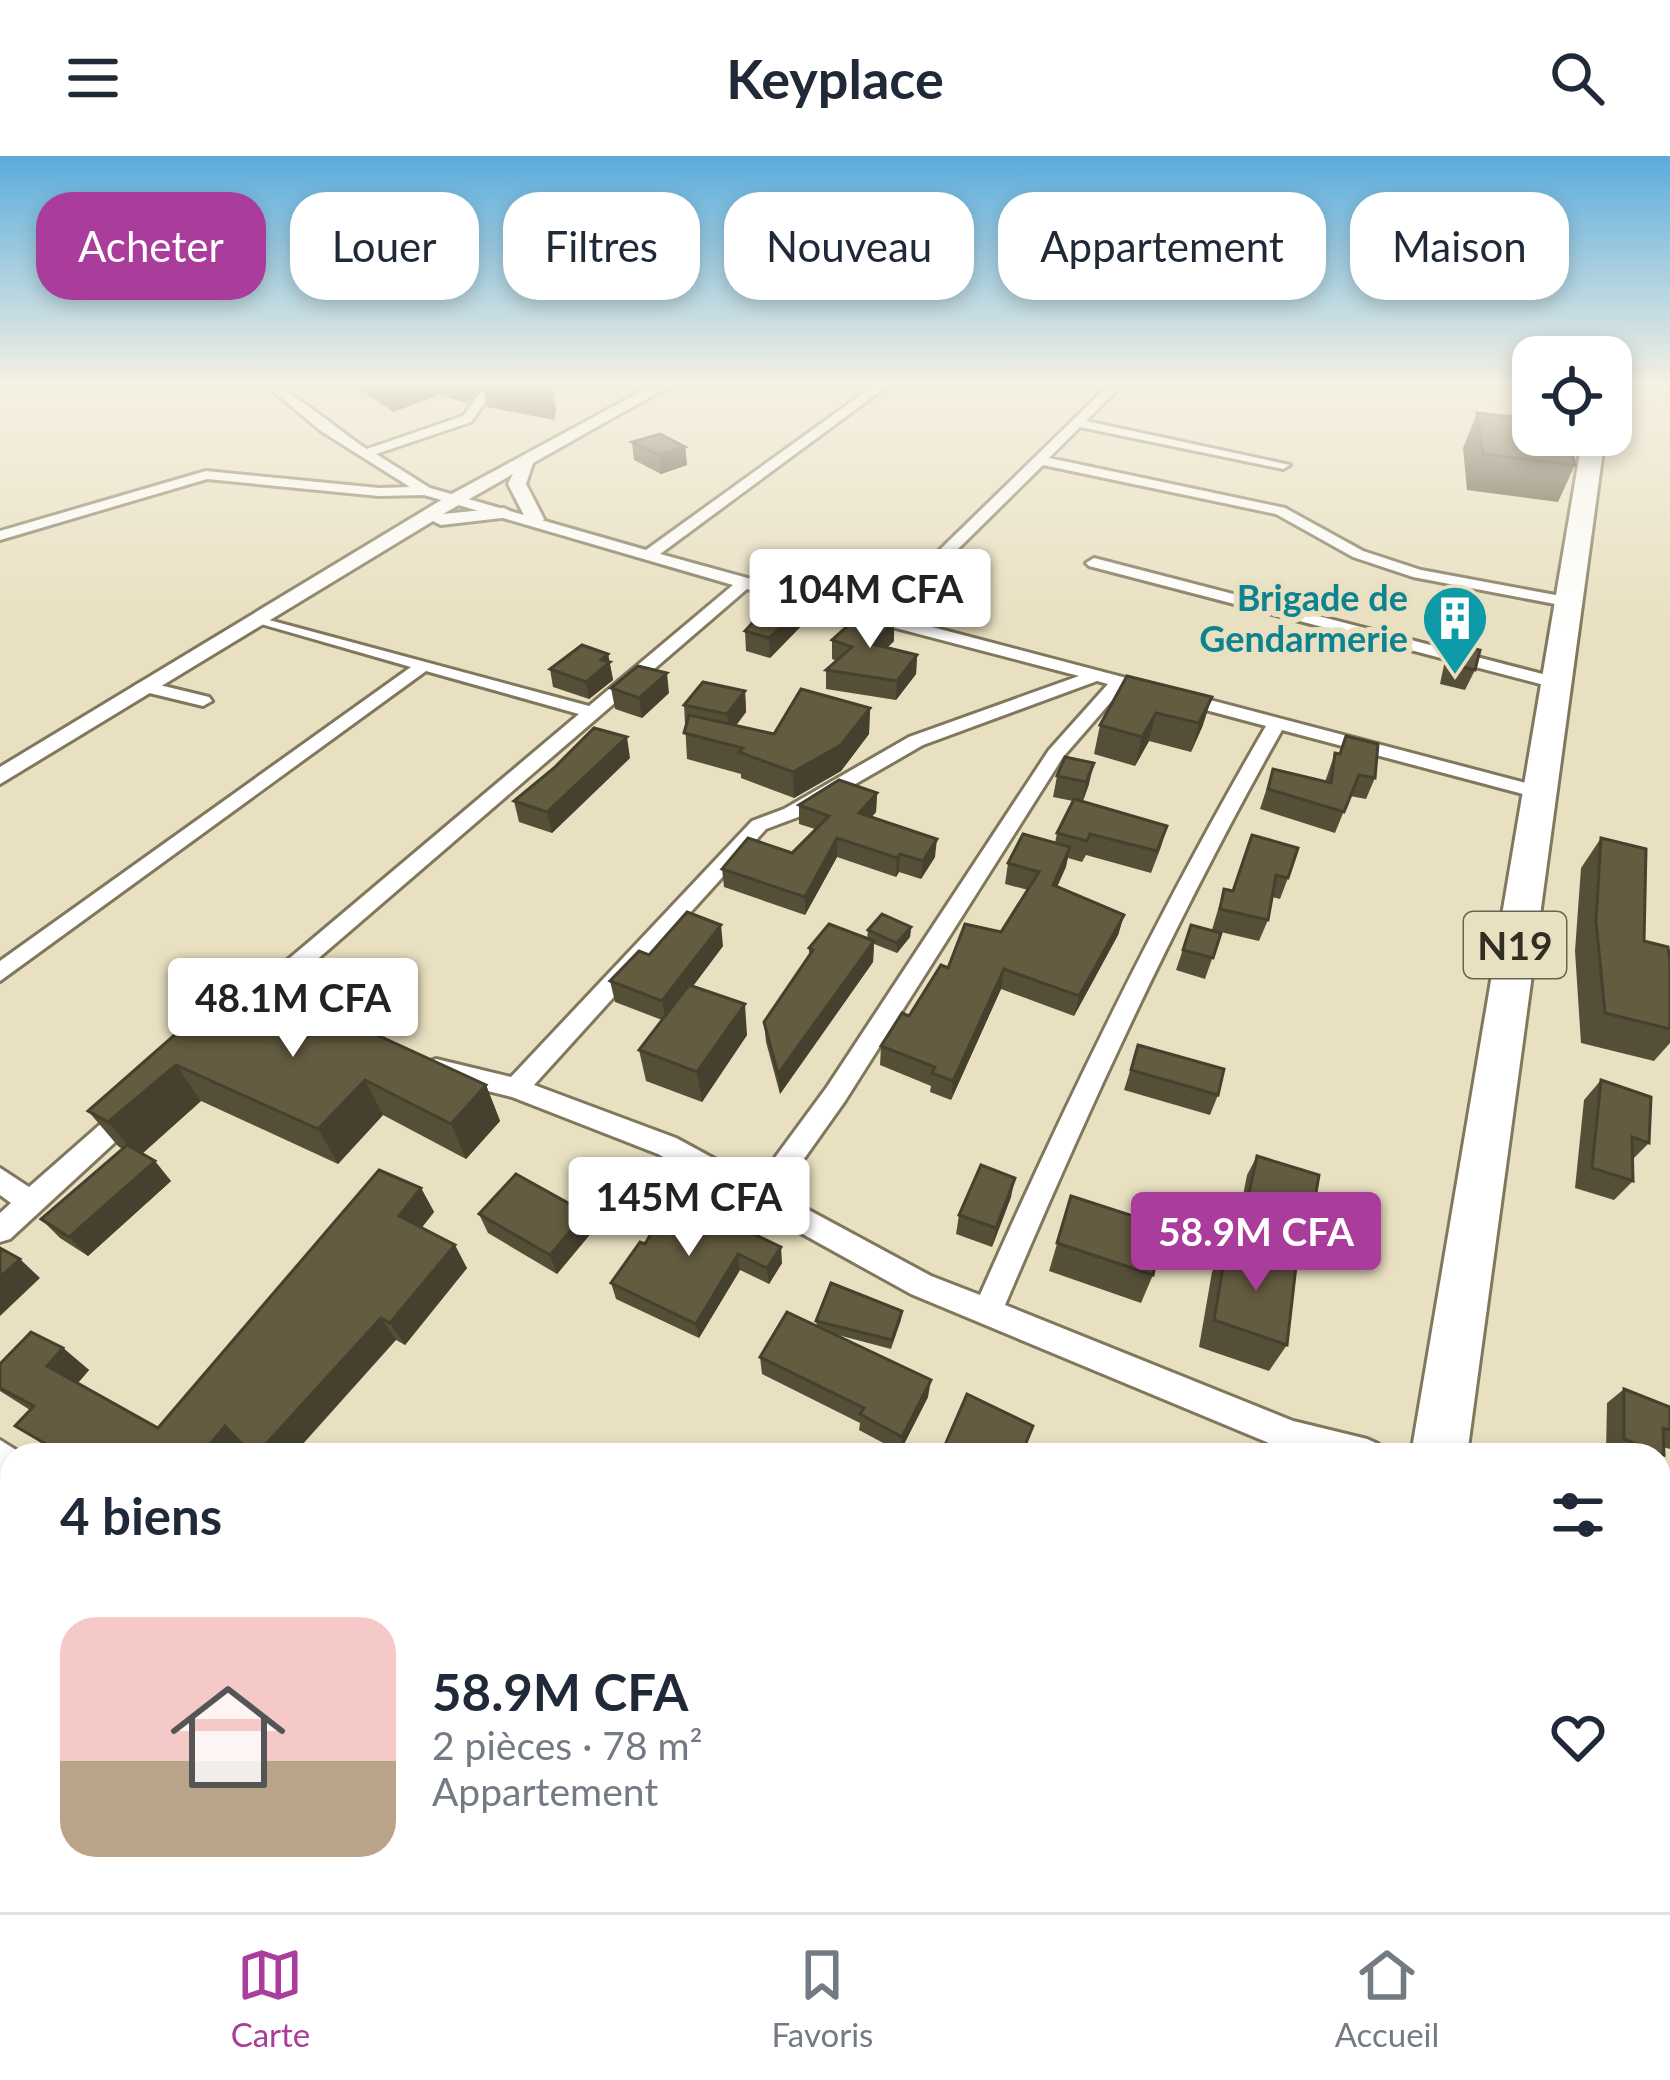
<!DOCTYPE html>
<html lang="fr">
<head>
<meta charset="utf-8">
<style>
  :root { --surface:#fff; --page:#f2f2f3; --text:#1f2937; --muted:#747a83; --line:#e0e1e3; --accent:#aa3c9b }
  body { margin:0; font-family:Lato,sans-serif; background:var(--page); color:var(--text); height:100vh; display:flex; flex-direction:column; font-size:45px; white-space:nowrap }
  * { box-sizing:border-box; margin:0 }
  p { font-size:39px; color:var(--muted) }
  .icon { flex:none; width:66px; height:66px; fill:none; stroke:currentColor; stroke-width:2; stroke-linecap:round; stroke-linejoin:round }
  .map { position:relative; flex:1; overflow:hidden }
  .panel { position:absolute; left:0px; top:1287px; width:1671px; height:471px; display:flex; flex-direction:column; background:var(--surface); border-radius:36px 36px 0 0; box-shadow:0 6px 18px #0003 }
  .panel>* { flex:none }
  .banner { position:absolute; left:36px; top:36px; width:1599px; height:108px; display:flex; gap:24px }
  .buttons { position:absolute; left:1512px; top:180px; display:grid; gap:24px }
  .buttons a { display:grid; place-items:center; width:120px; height:120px; border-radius:24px; background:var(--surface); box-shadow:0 6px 18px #0003; font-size:60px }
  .price { position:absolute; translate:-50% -102px; padding:0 27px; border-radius:12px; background:#fff; color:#222; font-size:39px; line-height:78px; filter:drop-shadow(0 3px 6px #0008) }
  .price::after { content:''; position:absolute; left:50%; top:72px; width:36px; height:27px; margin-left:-18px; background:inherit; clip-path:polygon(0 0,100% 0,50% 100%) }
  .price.on { background:var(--accent); color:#fff }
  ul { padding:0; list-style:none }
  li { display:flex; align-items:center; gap:36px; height:300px; padding:0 60px }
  li span { display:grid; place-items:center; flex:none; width:336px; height:240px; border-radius:36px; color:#555 }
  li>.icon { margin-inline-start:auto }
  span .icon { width:144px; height:144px; fill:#fffc; stroke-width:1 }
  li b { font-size:51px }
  h2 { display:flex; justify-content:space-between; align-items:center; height:144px; padding:0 60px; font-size:51px }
  .tag { padding:0 42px; border-radius:36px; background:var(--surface); box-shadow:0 6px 18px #0003; font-size:42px; line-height:108px }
  .tag.on { background:var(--accent); color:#fff }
  header { display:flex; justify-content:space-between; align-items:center; height:156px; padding:0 60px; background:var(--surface); font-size:54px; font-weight:700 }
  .tabs { display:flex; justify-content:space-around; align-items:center; height:168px; border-top:3px solid var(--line); background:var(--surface); font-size:33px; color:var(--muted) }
  .tabs a { display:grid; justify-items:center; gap:6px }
  .tabs .on { color:var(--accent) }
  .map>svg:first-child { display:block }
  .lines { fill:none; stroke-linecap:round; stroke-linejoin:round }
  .minor-casing { stroke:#80775c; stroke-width:6 }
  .tertiary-casing { stroke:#80775c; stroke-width:6 }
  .trunk-casing { stroke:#80775c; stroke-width:6 }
  .minor { fill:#fff; fill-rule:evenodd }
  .tertiary { fill:#fff; fill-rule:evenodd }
  .trunk { fill:#fff; fill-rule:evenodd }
  .wall { fill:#564f38 }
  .shaded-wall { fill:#46402e }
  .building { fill:#645c41; stroke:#46402e; stroke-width:3 }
  .labels { text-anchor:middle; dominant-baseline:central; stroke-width:12; stroke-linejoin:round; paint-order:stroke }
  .far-culture-label { font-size:36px; font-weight:bold; fill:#0d838f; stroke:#e9e0c1; text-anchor:end }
  .shield { fill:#e9e0c1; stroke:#696352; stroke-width:3 }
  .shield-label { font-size:39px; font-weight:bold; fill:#322e22 }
</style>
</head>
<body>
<header><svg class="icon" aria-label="menu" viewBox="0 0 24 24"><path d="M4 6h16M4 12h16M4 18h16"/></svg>Keyplace<svg class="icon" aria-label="search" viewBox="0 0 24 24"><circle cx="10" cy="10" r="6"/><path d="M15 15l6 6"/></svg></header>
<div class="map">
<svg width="1670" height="1756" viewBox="0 0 1670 1756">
  <rect width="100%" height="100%" fill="#e9e0c1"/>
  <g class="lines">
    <defs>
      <g id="minor">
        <path d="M265 228C286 228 344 279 367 293L463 260 486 228H498L471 266 376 298 430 332 646 394 876 228H890L660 398 875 457 1110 228H1123L1086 265 1290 309 1283 313 1080 271 1049 302 1285 352 1363 395 1421 414 1577 443V449L1571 451 1413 421 1353 401 1276 358 1043 309 890 460 1545 632 1548 636 1538 642 1282 574C1177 760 1088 953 1005 1149L1293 1265 1367 1283 1378 1288 1383 1299 1293 1297 911 1138 658 998 512 941 427 920 424 913 427 906 436 903 511 921 752 665 784 653 909 581 1079 520 747 433 256 856H240L236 850 240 844 579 558 426 515 0 825V805L411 511 254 466V460L589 550 733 429 424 339 379 340 207 323 0 384V375L206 315 379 332 410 331 321 275ZM1097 525 1108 528 1049 594 827 931 757 1026 676 982 534 929 766 673 798 661 923 589ZM1123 532 1266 570C1159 754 1066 945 980 1139L931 1120 779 1038 845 945 1063 601Z"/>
        <path d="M1519 228H1533V233L1521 230Z"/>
        <path d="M1094 402 1562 523 1565 527 1556 532 1089 410 1086 407Z"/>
        <path d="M143 525 209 541 212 545 203 550 137 534 134 530Z"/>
        <path d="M129 948 138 951 142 958 138 965 10 1083 0 1086V1057L11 1047 0 1039V1012L29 1031 120 951Z"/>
        <path d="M0 1284 24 1299H12V1326L0 1321Z"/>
        <path d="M12 1686V1736L0 1741V1691Z"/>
        <path d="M622 1746H673L677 1756H626Z"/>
      </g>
      <path id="tertiary" d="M655 228H673L533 307 526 328 544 363 541 367 526 363 508 328 513 318 443 358 504 352 513 357 510 361 441 369 433 365 0 628V611L448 340Z"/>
      <g id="trunk">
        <path d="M1583 279H1605L1467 1299H1411Z"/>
        <path d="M1338 1746H1408V1756H1336Z"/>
      </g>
    </defs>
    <use href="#minor" class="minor-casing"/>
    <use href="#tertiary" class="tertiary-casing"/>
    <use href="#trunk" class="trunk-casing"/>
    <use href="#minor" class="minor"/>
    <use href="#tertiary" class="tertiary"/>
    <use href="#trunk" class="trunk"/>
  </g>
  <g class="wall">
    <path d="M352 228H482L467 247 439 239 393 256Z"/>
    <path d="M484 233 553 237 556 254 554 264 487 251Z"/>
    <path d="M1477 257 1575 309 1558 346 1467 334 1463 292Z"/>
    <path d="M632 286 685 291 687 309 661 318 634 304Z"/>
    <path d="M810 461 770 502 746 495 745 475Z"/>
    <path d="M894 467V485L887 492 917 499 916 518 896 544 826 533V514L837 505 832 503V484Z"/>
    <path d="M1454 488 1475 514 1465 534 1440 528 1444 509Z"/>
    <path d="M608 498 613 524 589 543 553 531 550 513Z"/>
    <path d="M1127 520 1203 569 1191 596 1149 585 1135 610 1094 598 1100 569Z"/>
    <path d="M611 532 669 537 642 562 615 553Z"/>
    <path d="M745 535 746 556 736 569 774 578 870 552 869 578 841 615 794 642 741 622V618L687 603 684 549Z"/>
    <path d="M1346 580 1375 622 1366 643 1350 640 1335 677 1260 653 1273 613 1325 626 1335 597 1339 598Z"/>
    <path d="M630 602 552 677 519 666 514 645Z"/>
    <path d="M1057 620 1089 628 1083 645 1167 670 1161 691 1151 717 1086 699 1082 706 1068 702 1057 731 1124 759 1118 779 1074 860 1001 833 951 944 930 936 931 930 880 909 881 890 909 860 948 812 1001 776 1028 734 1005 728 1008 707 1055 687 1057 677 1073 645 1053 641Z"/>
    <path d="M877 637 876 656 871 661 935 701 921 723 899 716 896 721 837 701 805 759 724 731 722 713 792 697 815 673 799 668V649Z"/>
    <path d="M1252 679 1288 722 1280 743 1272 741 1268 764 1259 785 1212 774 1224 733 1233 735Z"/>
    <path d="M1601 682 1644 785 1670 807V887L1654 905 1581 887 1575 795 1581 712Z"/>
    <path d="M1191 769 1221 777 1205 823 1176 814Z"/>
    <path d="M911 771 910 781 897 797 874 788 873 806 780 938 766 886 764 866 809 801V792L867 783 868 774Z"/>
    <path d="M723 790 693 830 747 879 702 946 646 925 639 894 662 864 615 846 610 825 649 799Z"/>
    <path d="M244 818 486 929 500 965 466 1003 383 959 338 1008 201 945 142 998 171 1025 88 1100 60 1082 41 1063 122 993 118 990 88 955Z"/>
    <path d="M1138 889 1218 939 1210 959 1124 934Z"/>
    <path d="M1601 924 1649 987 1632 1004 1633 1025 1614 1044 1575 1032 1584 944Z"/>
    <path d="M1257 1000 1310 1072 1298 1091 1237 1070 1247 1019Z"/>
    <path d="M421 1032 434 1056 422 1071 467 1112 405 1189 396 1184 245 1291 239 1299H60L15 1270 30 1254 0 1235V1208L63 1192 89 1214 78 1227 158 1272Z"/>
    <path d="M673 1039 782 1107 769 1128 740 1114 699 1182 616 1143 611 1127 645 1088Z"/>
    <path d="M1071 1040 1153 1119 1141 1147 1049 1115Z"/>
    <path d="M1011 1041 992 1091 956 1078 959 1059Z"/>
    <path d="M479 1058 592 1076 557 1118 488 1077Z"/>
    <path d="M1227 1088 1287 1189 1269 1215 1199 1191 1212 1116Z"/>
    <path d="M902 1155 901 1164 891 1193 834 1178 928 1241 900 1296 859 1274 860 1267 762 1218 760 1201 817 1170 816 1165Z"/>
    <path d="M1624 1233 1670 1251V1293L1663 1291 1664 1299 1659 1302V1299H1614L1606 1296 1607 1247Z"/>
    <path d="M945 1289 1022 1299H943Z"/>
    <path d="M1659 1354 1670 1357V1391L1659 1388Z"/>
    <path d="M1005 1746H1029L1015 1753Z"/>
    <path d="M1623 1746H1659L1670 1756H1623Z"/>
  </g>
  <g class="shaded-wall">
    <path d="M422 228H437L439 239 393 256 388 240Z"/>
    <path d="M466 228H482L467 247 464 231Z"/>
    <path d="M553 237 556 254 554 264 550 246Z"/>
    <path d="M685 291 687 309 661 318 659 299Z"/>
    <path d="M810 442V461L770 502 769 482Z"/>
    <path d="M894 467V485L871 507 872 488Z"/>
    <path d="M608 498 613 524 589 543 586 526 601 504Z"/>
    <path d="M917 499 916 518 896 544 897 525Z"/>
    <path d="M667 517 669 537 642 562 639 542Z"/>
    <path d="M745 535 746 556 729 579 727 558Z"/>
    <path d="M1212 541 1203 569 1191 596 1199 567Z"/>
    <path d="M870 552 869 578 841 615 794 642 793 616Z"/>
    <path d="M1156 557 1149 585 1135 610 1142 581Z"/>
    <path d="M627 581 630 602 552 677 547 656Z"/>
    <path d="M1094 607 1089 628 1082 647 1086 626Z"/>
    <path d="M877 637 876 656 859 676V657Z"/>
    <path d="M837 682V701L805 759V741Z"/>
    <path d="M937 683 935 701 921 723 923 705Z"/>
    <path d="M1070 691 1066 711 1049 749 1053 729Z"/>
    <path d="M900 698 899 716 896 721 897 702Z"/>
    <path d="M1124 759 1118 779 1074 860 1079 840Z"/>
    <path d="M721 769 723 790 666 866 662 845Z"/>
    <path d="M911 771 910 781 897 797V787Z"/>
    <path d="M874 785 873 806 780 938 778 918Z"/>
    <path d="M1004 813 1001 833 951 944 953 925Z"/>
    <path d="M745 848 747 879 702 946 697 916Z"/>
    <path d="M176 909 201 945 138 1001 108 966Z"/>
    <path d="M365 924 383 959 338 1008 318 973Z"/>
    <path d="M486 929 500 965 466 1003 451 968Z"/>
    <path d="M155 1005 171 1025 88 1100 69 1081Z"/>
    <path d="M1015 1022 1011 1041 992 1091 996 1072Z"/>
    <path d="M421 1032 434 1056 412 1084 399 1060Z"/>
    <path d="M586 1057 592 1076 557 1118 550 1099Z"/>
    <path d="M455 1089 467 1112 405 1189 390 1167Z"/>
    <path d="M781 1091 782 1107 769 1128 767 1112Z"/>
    <path d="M738 1098 740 1114 699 1182 696 1168Z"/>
    <path d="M20 1103 40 1122 0 1160V1121Z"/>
    <path d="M381 1162 396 1184 293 1299H256Z"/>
    <path d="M63 1192 89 1214 74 1231 47 1210Z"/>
    <path d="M931 1224 928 1241 900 1296 902 1281Z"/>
    <path d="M225 1270 246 1290 239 1299H201Z"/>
  </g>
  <g class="building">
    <path d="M370 228H422L388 240Z"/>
    <path d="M488 228H532L553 237 550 246 484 233Z"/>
    <path d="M1477 257 1533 263V279H1568L1575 309 1483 298Z"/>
    <path d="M660 278 685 291 659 299 632 286Z"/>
    <path d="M781 435 810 442 769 482 745 475Z"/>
    <path d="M862 457 894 467 872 488 917 499 897 525 826 514 852 491 832 484Z"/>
    <path d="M1454 488 1480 494 1475 514 1449 508Z"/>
    <path d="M582 489 608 498 601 504 610 506 586 526 550 513Z"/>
    <path d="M638 510 667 517 639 542 611 532Z"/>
    <path d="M1127 520 1212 541 1199 567 1156 557 1142 581 1100 569Z"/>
    <path d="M703 526 745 535 727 558 684 549Z"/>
    <path d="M801 533 870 552 841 589 793 616 739 596 743 592 684 577 689 559 774 578Z"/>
    <path d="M594 572 627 581 547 656 514 645 554 612Z"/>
    <path d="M1346 580 1378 588 1375 622 1359 619 1344 656 1268 633 1273 613 1331 627 1335 597 1340 598Z"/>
    <path d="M1065 601 1094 607 1086 626 1057 620Z"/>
    <path d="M839 624 877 637 859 657 937 683 923 705 900 698 897 702 837 682 805 741 722 713 748 682 792 697 829 660 799 649Z"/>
    <path d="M1074 643 1167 670 1157 695 1090 678 1087 685 1057 677Z"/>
    <path d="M1023 678 1070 691 1053 729 1124 759 1079 840 1004 813 953 925 932 917 935 911 881 890 902 857 909 860 941 809 948 812 965 768 1001 776 1039 716 1008 707Z"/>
    <path d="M1252 679 1298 692 1288 722 1276 719 1268 764 1220 753 1224 733 1233 735Z"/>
    <path d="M1601 682 1646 693 1644 785 1668 791 1670 807V873L1605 857 1596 765Z"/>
    <path d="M687 756 721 769 662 845 610 825 639 795 649 799Z"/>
    <path d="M882 758 911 771 897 787 868 774Z"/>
    <path d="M829 768 874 785 778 918 764 866 813 794 809 792Z"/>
    <path d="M1191 769 1221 777 1213 802 1183 794Z"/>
    <path d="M244 818 486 929 451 968 365 924 318 973 176 909 108 966 88 955Z"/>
    <path d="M689 829 745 848 697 916 639 894Z"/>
    <path d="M1138 889 1224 913 1218 939 1131 914Z"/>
    <path d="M1601 924 1651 941 1649 987 1632 981 1633 1025 1592 1012Z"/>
    <path d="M127 989 155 1005 69 1081 41 1063Z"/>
    <path d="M1257 1000 1319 1019 1310 1072 1246 1051Z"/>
    <path d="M981 1009 1015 1022 996 1072 959 1059Z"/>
    <path d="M379 1014 421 1032 399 1060 455 1089 390 1167 381 1162 256 1299H252L225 1270 201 1299H65L15 1270 34 1250 0 1232V1208L31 1176 63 1192 47 1210 158 1272Z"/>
    <path d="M516 1018 586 1057 550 1099 479 1058Z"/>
    <path d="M673 1039 781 1091 767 1112 738 1098 696 1168 611 1127 640 1086 645 1088Z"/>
    <path d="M1071 1040 1164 1070 1153 1119 1057 1087Z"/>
    <path d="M1227 1088 1296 1110 1287 1189 1214 1164Z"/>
    <path d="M0 1092 20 1103 0 1121Z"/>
    <path d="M831 1127 902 1155 892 1184 816 1165Z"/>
    <path d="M787 1156 931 1224 902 1281 860 1258 864 1252 760 1201Z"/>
    <path d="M1624 1233 1670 1251V1274L1663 1272 1664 1299 1624 1283Z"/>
    <path d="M967 1238 1033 1270 1021 1299H964L945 1289Z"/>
    <path d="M1659 1354 1670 1357V1381L1659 1378Z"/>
    <path d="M8 1409 12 1412V1451L0 1443V1418Z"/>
    <path d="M12 1466V1510L0 1498V1478Z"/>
    <path d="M1659 1720 1670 1725V1756H1652V1746H1659Z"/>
  </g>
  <linearGradient id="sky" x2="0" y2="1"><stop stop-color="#5aacdc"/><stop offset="0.48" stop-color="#f5f1e3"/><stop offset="1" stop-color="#f5f1e3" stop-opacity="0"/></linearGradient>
  <rect width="1670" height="474" fill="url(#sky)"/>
  <defs>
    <symbol id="building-pin" viewBox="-11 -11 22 30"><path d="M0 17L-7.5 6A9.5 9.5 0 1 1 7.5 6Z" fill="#0f9aa8" stroke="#e9e0c1"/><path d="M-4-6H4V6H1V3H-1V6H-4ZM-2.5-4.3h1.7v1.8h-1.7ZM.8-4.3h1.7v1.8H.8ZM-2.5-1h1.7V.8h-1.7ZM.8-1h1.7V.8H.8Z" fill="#fff"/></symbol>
  </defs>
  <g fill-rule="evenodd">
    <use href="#building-pin" x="1417" y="424" width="76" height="104"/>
  </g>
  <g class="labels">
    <g class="far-culture-label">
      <text x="1408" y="441">Brigade de<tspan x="1408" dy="41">Gendarmerie</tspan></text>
    </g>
    <rect class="shield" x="1464" y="756" width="102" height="66" rx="9"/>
    <g class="shield-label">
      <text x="1515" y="789">N19</text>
    </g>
  </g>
</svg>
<div class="buttons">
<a><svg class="icon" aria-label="locate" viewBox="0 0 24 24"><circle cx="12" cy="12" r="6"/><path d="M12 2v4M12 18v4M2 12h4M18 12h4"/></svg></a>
</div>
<b class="price" style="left:870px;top:495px">104M CFA</b>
<b class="price" style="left:293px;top:904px">48.1M CFA</b>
<b class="price" style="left:689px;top:1103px">145M CFA</b>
<b class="price on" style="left:1256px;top:1138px">58.9M CFA</b>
<div class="banner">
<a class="tag on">Acheter</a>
<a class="tag">Louer</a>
<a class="tag">Filtres</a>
<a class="tag">Nouveau</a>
<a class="tag">Appartement</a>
<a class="tag">Maison</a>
</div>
<section class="panel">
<h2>4 biens<svg class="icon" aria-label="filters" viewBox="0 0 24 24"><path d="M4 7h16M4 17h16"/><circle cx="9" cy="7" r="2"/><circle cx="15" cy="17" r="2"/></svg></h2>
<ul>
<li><span style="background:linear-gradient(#f6c9c9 60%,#b9a48a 0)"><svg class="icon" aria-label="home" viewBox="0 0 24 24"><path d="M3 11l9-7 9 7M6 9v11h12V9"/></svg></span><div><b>58.9M CFA</b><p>2 pièces · 78 m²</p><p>Appartement</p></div><svg class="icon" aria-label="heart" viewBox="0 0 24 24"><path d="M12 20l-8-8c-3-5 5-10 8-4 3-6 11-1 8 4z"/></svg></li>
</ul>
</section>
</div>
<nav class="tabs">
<a class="on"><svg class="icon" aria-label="map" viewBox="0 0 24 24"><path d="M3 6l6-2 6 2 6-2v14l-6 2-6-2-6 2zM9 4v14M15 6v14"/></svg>Carte</a>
<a><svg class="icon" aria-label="saved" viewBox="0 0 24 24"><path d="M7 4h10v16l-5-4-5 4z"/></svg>Favoris</a>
<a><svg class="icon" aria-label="home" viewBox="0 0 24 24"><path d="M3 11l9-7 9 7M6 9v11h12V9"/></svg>Accueil</a>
</nav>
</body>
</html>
